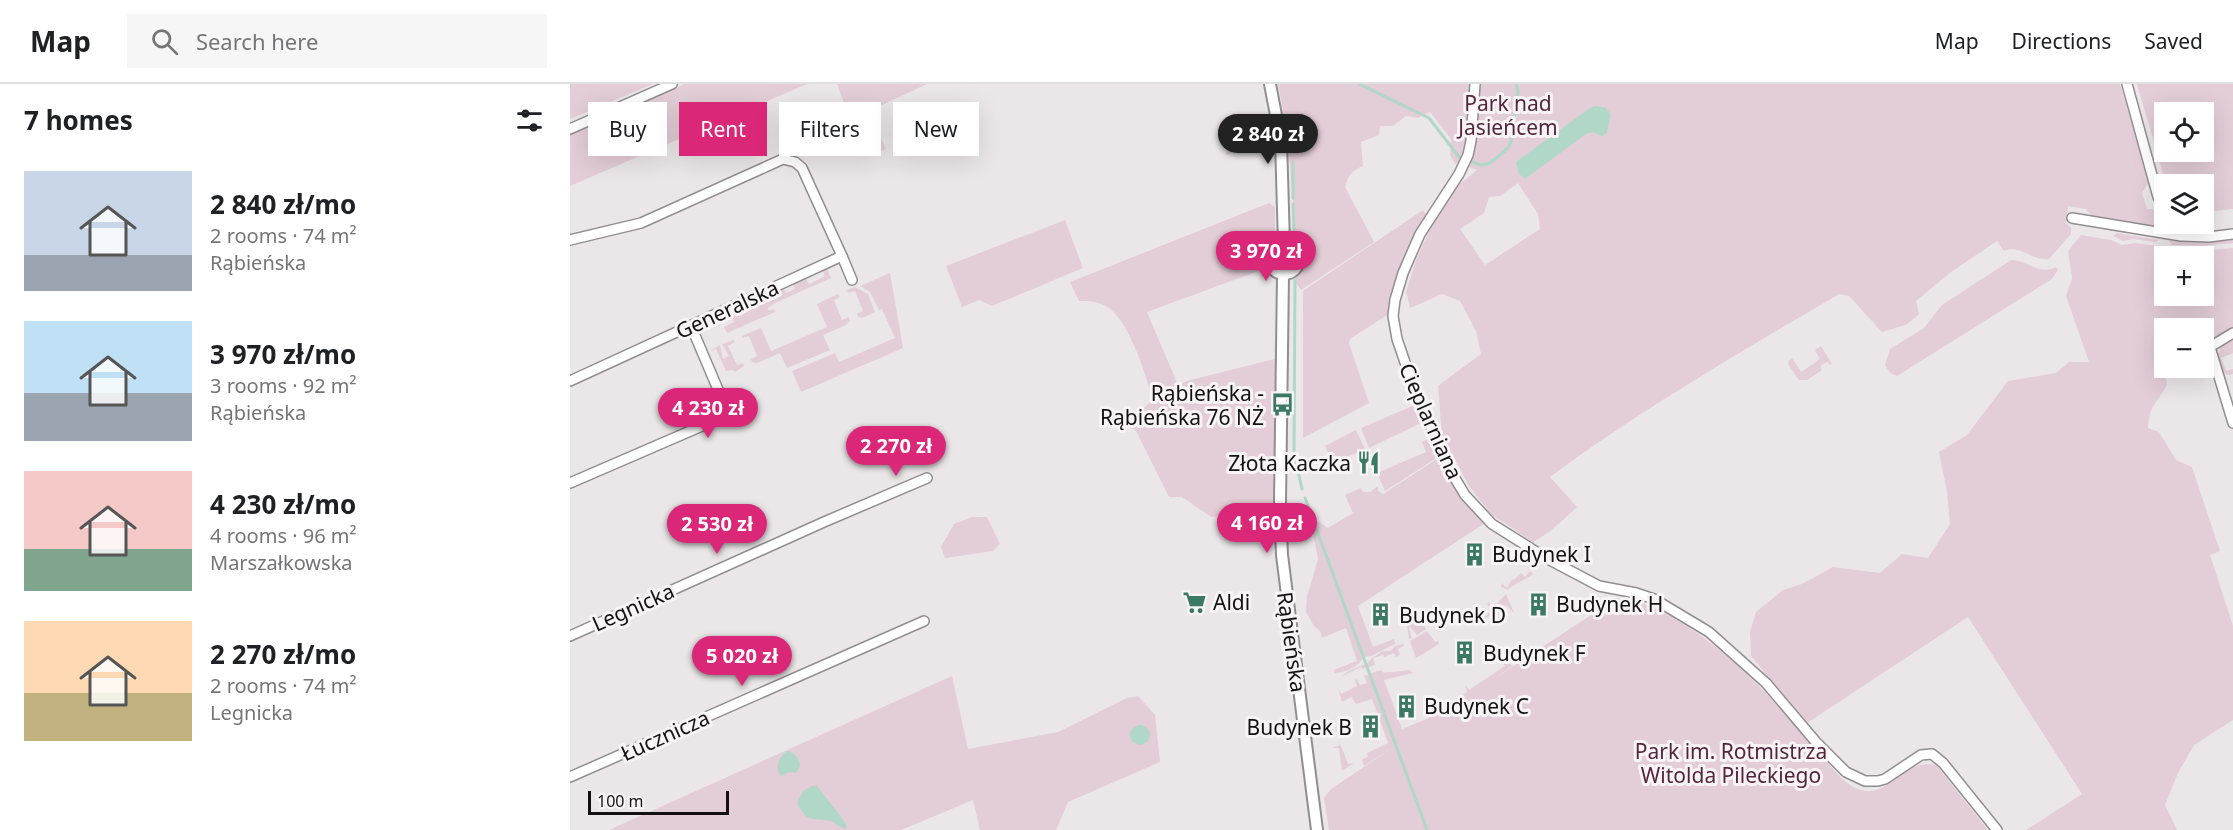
<!DOCTYPE html>
<html lang="en">
<head>
<meta charset="utf-8">
<style>
  :root { --surface:#fff; --page:#f6f6f6; --text:#202124; --muted:#757577; --line:#e0e0e0; --accent:#db2777 }
  body { margin:0; font-family:"Noto Sans",sans-serif; background:var(--page); color:var(--text); height:100vh; display:flex; flex-direction:column; font-size:22px; white-space:nowrap }
  * { box-sizing:border-box; margin:0 }
  p { font-size:20px; color:var(--muted) }
  .icon { flex:none; width:33px; height:33px; fill:none; stroke:currentColor; stroke-width:2; stroke-linecap:round; stroke-linejoin:round }
  .map { position:relative; flex:1; overflow:hidden }
  .drawer { display:flex; flex-direction:column; background:var(--surface); width:570px }
  .drawer>* { flex:none }
  .guide { position:absolute; left:18px; top:18px; width:570px; height:54px; display:flex; gap:12px }
  .tools { position:absolute; left:1584px; top:18px; display:grid; gap:12px }
  .tools a { display:grid; place-items:center; width:60px; height:60px; border-radius:0px; background:var(--surface); box-shadow:0 6px 24px #0002; font-size:30px }
  .scale { position:absolute; left:18px; bottom:15px; width:141px; box-sizing:border-box; padding-left:6px; border:3px solid #131112; border-top:0; font-size:16px; line-height:21px; white-space:nowrap; color:#131112; -webkit-text-stroke:4px #f8f4f6; paint-order:stroke }
  .price { position:absolute; translate:-50% -51px; padding:0 14px; border-radius:21px; background:var(--accent); color:#fff; font-size:20px; line-height:39px; filter:drop-shadow(0 2px 3px #0008) }
  .price::after { content:''; position:absolute; left:50%; top:36px; width:18px; height:14px; margin-left:-9px; background:inherit; clip-path:polygon(0 0,100% 0,50% 100%) }
  .price.selected { background:#222; color:#fff }
  ul { padding:0; list-style:none }
  li { display:flex; align-items:center; gap:18px; height:150px; padding:0 24px }
  li span { display:grid; place-items:center; flex:none; width:168px; height:120px; border-radius:0px; color:#555 }
  li>.icon { margin-inline-start:auto }
  span .icon { width:72px; height:72px; fill:#fffc; stroke-width:1 }
  li b { font-size:26px }
  h2 { display:flex; justify-content:space-between; align-items:center; height:72px; padding:0 24px; font-size:26px }
  .pill { padding:0 21px; border-radius:0px; background:var(--surface); box-shadow:0 6px 24px #0002; font-size:21px; line-height:54px }
  .pill.selected { background:var(--accent); color:#fff }
  header { display:flex; align-items:center; gap:36px; box-sizing:border-box; height:84px; padding:0 30px; background:var(--surface); border-bottom:2px solid var(--line) }
  header strong { font-size:28px }
  nav { display:flex; gap:33px; margin-inline-start:auto; font-size:21px }
  .search { width:420px; height:54px; background:var(--page); display:flex; align-items:center; gap:15px; box-sizing:border-box; padding:0 21px; border-radius:0px; color:var(--muted); font-size:22px }
  main { display:flex; flex:1; min-height:0 }
  .map>svg:first-child { display:block }
  .green { fill:#e3cdd7; fill-rule:evenodd }
  .water { fill:#b1d7c8 }
  .lines { fill:none; stroke-linecap:round; stroke-linejoin:round }
  .stream { stroke:#b1d7c8; stroke-width:3 }
  .minor-casing { stroke:#928e90; stroke-width:12 }
  .tertiary-casing { stroke:#928e90; stroke-width:14 }
  .minor { stroke:#fff; stroke-width:9 }
  .tertiary { stroke:#fff; stroke-width:10 }
  .labels { text-anchor:middle; dominant-baseline:central; stroke-width:6; stroke-linejoin:round; paint-order:stroke }
  .park-label { font-size:21px; fill:#54263e; stroke:#f8f4f6 }
  .street-label { font-size:21px; fill:#131112; stroke:#f8f4f6 }
  .poi-label { font-size:21px; fill:#131112; stroke:#f8f4f6; text-anchor:start }
</style>
</head>
<body>
<header>
<strong>Map</strong>
<div class="search"><svg class="icon" aria-label="search" viewBox="0 0 24 24"><circle cx="10" cy="10" r="6"/><path d="M15 15l6 6"/></svg>Search here</div>
<nav><a>Map</a><a>Directions</a><a>Saved</a></nav>
</header>
<main>
<section class="drawer">
<h2>7 homes<svg class="icon" aria-label="filters" viewBox="0 0 24 24"><path d="M4 7h16M4 17h16"/><circle cx="9" cy="7" r="2"/><circle cx="15" cy="17" r="2"/></svg></h2>
<ul>
<li><span style="background:linear-gradient(#c9d6e8 70%,#9aa5b1 0)"><svg class="icon" aria-label="home" viewBox="0 0 24 24"><path d="M3 11l9-7 9 7M6 9v11h12V9"/></svg></span><div><b>2 840 zł/mo</b><p>2 rooms · 74 m²</p><p>Rąbieńska</p></div></li>
<li><span style="background:linear-gradient(#bfe0f5 60%,#9aa5b1 0)"><svg class="icon" aria-label="home" viewBox="0 0 24 24"><path d="M3 11l9-7 9 7M6 9v11h12V9"/></svg></span><div><b>3 970 zł/mo</b><p>3 rooms · 92 m²</p><p>Rąbieńska</p></div></li>
<li><span style="background:linear-gradient(#f6c9c9 65%,#7fa58c 0)"><svg class="icon" aria-label="home" viewBox="0 0 24 24"><path d="M3 11l9-7 9 7M6 9v11h12V9"/></svg></span><div><b>4 230 zł/mo</b><p>4 rooms · 96 m²</p><p>Marszałkowska</p></div></li>
<li><span style="background:linear-gradient(#ffd9b3 60%,#c2b280 0)"><svg class="icon" aria-label="home" viewBox="0 0 24 24"><path d="M3 11l9-7 9 7M6 9v11h12V9"/></svg></span><div><b>2 270 zł/mo</b><p>2 rooms · 74 m²</p><p>Legnicka</p></div></li>
</ul>
</section>
<div class="map">
<svg width="1663" height="746" viewBox="0 0 1663 746">
  <rect width="100%" height="100%" fill="#ebe7e9"/>
  <g class="green">
    <path d="M0 0H83L0 35Z"/>
    <path d="M115 0H237L0 102V50Z"/>
    <path d="M267 0H357L280 36Z"/>
    <path d="M708 0H900V16L907 0H1550L1579 98 1572 109 1577 125H1590L1592 137 1591 144 1522 132 1516 125 1498 122 1496 139 1501 144V150L1479 175C1463 178 1451 160 1434 167L1427 157 1381 188 1346 217 1349 230 1336 241 1312 248 1279 212 1269 210C1171 268 1072 325 980 393L1007 423C993 436 980 449 963 458L921 430 899 402 872 352 868 302 911 270 906 247 890 217 872 210 840 224 836 208 847 174 859 147 889 101 907 86 897 82 900 72 885 80 880 71 881 55 860 28 848 34 836 32 823 42H810L809 51 791 58 793 82C783 86 777 92 775 103L804 158 731 206 726 199C724 131 722 66 708 0ZM948 99 968 130 970 145 915 181 890 145 914 129 919 113 930 112Z"/>
    <path d="M1567 0H1663V125L1634 128V100H1596ZM1594 28H1634V68H1594Z"/>
    <path d="M296 40H302L308 48 316 65 306 69 299 58Z"/>
    <path d="M699 51 705 54 699 58 698 53 657 71 656 69 660 67 658 63 664 61 661 53 664 52C675 63 686 56 699 51Z"/>
    <path d="M699 119 705 123V181L577 228 608 301 617 297 705 275 704 418 689 427 641 433 612 413H599L566 347 551 334 575 323 583 315C575 290 560 237 537 223 528 217 519 217 509 217L500 198Z"/>
    <path d="M853 126 856 131C836 161 826 196 817 231L780 255 779 259 799 319 733 354V207Z"/>
    <path d="M495 136 513 184 422 222 409 216 392 223 376 182Z"/>
    <path d="M1547 149 1588 156 1586 158 1563 155 1553 157 1543 152Z"/>
    <path d="M1511 151 1541 156 1552 161 1565 159 1626 167 1663 164V244L1634 259V244H1594V262L1591 264 1597 301C1586 321 1580 319 1578 344L1589 348 1606 376 1622 383 1650 467 1640 471 1663 542V636L1624 661 1608 689 1595 721 1607 746H1456L1512 710 1398 533 1237 639 1181 572 1180 548 1186 528 1213 506 1232 500 1263 483 1310 489 1332 470 1358 474 1380 440 1377 408 1369 368 1397 351 1438 297 1486 289 1499 278H1519L1496 212 1502 194 1498 167ZM1634 172V212H1594V172Z"/>
    <path d="M1663 156V159L1632 162 1602 161 1599 157 1625 159Z"/>
    <path d="M1441 176C1457 176 1469 192 1486 183L1488 186 1482 195 1469 203 1327 292 1320 289 1315 281 1320 265 1354 244 1372 221Z"/>
    <path d="M256 183 261 194 205 219 198 224 199 227 204 225 205 228 157 249 154 243 164 238 159 227 213 203 216 209 225 205 222 199 235 193 239 200 255 192 252 185Z"/>
    <path d="M320 189 333 264 231 308 222 287 265 269 269 278 325 254 312 225 309 226 300 208 290 202Z"/>
    <path d="M285 203 298 210 305 228 292 234 288 233 287 230 293 227 285 207 278 209 277 206Z"/>
    <path d="M268 210 270 213 264 216 272 236 279 233 280 237 276 241 253 251 260 266 217 284 210 269 187 279 182 278 181 275 187 272 179 252 172 254V252L191 244 201 267 257 243 247 220Z"/>
    <path d="M163 256 165 258 158 262 167 281 173 279 174 282 165 288 163 286 156 287 146 265 140 267 150 261 153 275 159 272 152 260Z"/>
    <path d="M1663 256V269L1651 274 1656 287 1663 285V290L1658 291 1654 289 1648 270 1652 262Z"/>
    <path d="M1251 262 1262 280 1260 281 1257 278 1250 282 1252 286 1237 296H1229L1218 280 1219 277 1222 274 1231 288 1250 275 1245 266Z"/>
    <path d="M845 321 853 338 799 364 791 344Z"/>
    <path d="M786 346 795 365 773 375 775 383 766 388 755 362Z"/>
    <path d="M858 355 859 358 861 357 868 373 815 407 807 389 856 368 852 358Z"/>
    <path d="M870 373C879 403 894 418 915 439L788 522 803 563 824 555 825 560 801 572 794 573C788 583 776 588 765 589L764 586 787 577 776 544 752 554 750 547 744 542 736 528 737 513 748 475 743 449 745 436 758 444 783 429 775 411 791 404 793 408H800L808 402V407L813 410Z"/>
    <path d="M402 433H417L430 460 423 467 375 474 371 463 384 440Z"/>
    <path d="M960 487 963 490C955 497 944 499 938 506L931 503 932 499 937 504 942 495 944 496 951 489 955 493Z"/>
    <path d="M936 510 944 529 936 521 913 536 917 542H915L908 532 909 527 915 533 922 525 917 520 918 518 924 523Z"/>
    <path d="M1047 514C1058 517 1071 518 1082 523 1161 560 1215 630 1271 694 1314 733 1329 672 1366 681L1418 746H759L754 714 761 705 825 662 794 682 792 675 798 673 797 669 818 659 802 615 786 620 781 613 772 618 768 604 771 610 787 602 785 596 787 595 790 601 797 599 794 592 811 586 814 589 840 586 843 589 814 596 832 645 866 631 861 620 868 627 897 608 895 601 899 606 935 582 930 575V564L942 582 925 594Z"/>
    <path d="M850 533 856 545 847 551 840 543 839 544 842 554 839 555 837 542Z"/>
    <path d="M857 547 865 558 868 557 869 560 846 574 840 557Z"/>
    <path d="M833 560 834 562 828 565 830 571 826 573 824 569 814 573 813 571 803 574 805 581 792 585 791 583 771 593 778 587 798 579 802 574 813 567H821L825 562Z"/>
    <path d="M382 592 398 665 488 648 557 614 568 612 585 631 590 678 498 718 486 746H410L403 716 331 746H39Z"/>
    <path d="M768 654 778 680 784 679 772 687 769 664H762L770 661Z"/>
  </g>
  <g class="water">
    <path d="M1026 22 1036 24 1041 30 1037 49 1032 52 1023 48 1016 50 955 95 949 90 946 78 1020 24Z"/>
    <circle cx="570" cy="651" r="10"/>
    <path d="M217 667H220C228 673 235 681 225 689L220 688 211 692C204 684 209 673 217 667Z"/>
    <path d="M242 702H247L275 738 277 743 275 745C270 743 265 739 261 737 242 733 237 740 227 719L233 707Z"/>
  </g>
  <g class="lines">
    <g class="stream">
      <path d="M789 0 859 34 889 73 910 81 918 80 925 75 938 64 941 58 948 7 946 0"/>
      <path d="M723 78V114"/>
      <path d="M723 120 724 148"/>
      <path d="M724 367 725 196"/>
      <path d="M725 374 732 405"/>
      <path d="M735 414 857 746"/>
    </g>
    <defs>
      <g id="minor">
        <path d="M905 0 901 57 898 71 889 90 850 150 833 189 825 216 823 232 827 255 838 287 877 381 895 411 922 440 976 474 1029 502 1066 509 1084 515 1139 548 1196 599 1246 658 1276 688 1295 697H1308L1315 695 1351 671 1362 670 1373 679 1427 746"/>
        <path d="M1557 0 1588 113"/>
        <path d="M0 45 102 0"/>
        <path d="M1502 134 1611 152 1639 153 1663 150"/>
        <path d="M0 156 71 139 213 75 225 78 232 84 272 172 0 297"/>
        <path d="M272 172 282 196"/>
        <path d="M1663 249 1640 263 1663 339"/>
        <path d="M0 399 155 332V322L121 242"/>
        <path d="M0 552 254 438 357 394"/>
        <path d="M0 693 354 537"/>
      </g>
      <g id="tertiary">
        <path d="M700 0 711 57 714 160"/>
        <circle cx="714" cy="175" r="15"/>
        <path d="M713 190 710 418 712 471 747 746"/>
      </g>
    </defs>
    <use href="#minor" class="minor-casing"/>
    <use href="#tertiary" class="tertiary-casing"/>
    <use href="#minor" class="minor"/>
    <use href="#tertiary" class="tertiary"/>
  </g>
  <defs>
    <symbol id="bus-bare" viewBox="-9 -9 18 18"><path d="M-5-6H5V4H4V6H2V4H-2V6H-4V4H-5ZM-3.5-4V0h7V-4ZM-3.5 1.2v1.5H-2V1.2ZM2 1.2v1.5H3.5V1.2Z" fill="#3c7965" stroke="#f8f4f6" stroke-width="2.5" paint-order="stroke"/></symbol>
    <symbol id="restaurant-bare" viewBox="-9 -9 18 18"><path d="M-5-6h1v4h1v-4h1v4h1v-4h1v5L-1.5 .5V6h-2V.5L-5-1ZM5-6V6H3V1.5H1.5Q1.5-4 5-6Z" fill="#3c7965" stroke="#f8f4f6" stroke-width="2.5" paint-order="stroke"/></symbol>
    <symbol id="building-bare" viewBox="-9 -9 18 18"><path d="M-4-6H4V6H1V3H-1V6H-4ZM-2.5-4.3h1.7v1.8h-1.7ZM.8-4.3h1.7v1.8H.8ZM-2.5-1h1.7V.8h-1.7ZM.8-1h1.7V.8H.8Z" fill="#3c7965" stroke="#f8f4f6" stroke-width="2.5" paint-order="stroke"/></symbol>
    <symbol id="supermarket-bare" viewBox="-9 -9 18 18"><path d="M-6-5.5h2.5l.6 2H6L4.5 2H-2.5L-4.4-4H-6ZM-1.5 3.2a1.3 1.3 0 1 0 .1 0ZM3 3.2a1.3 1.3 0 1 0 .1 0Z" fill="#3c7965" stroke="#f8f4f6" stroke-width="2.5" paint-order="stroke"/></symbol>
  </defs>
  <g fill-rule="evenodd">
    <use href="#bus-bare" x="696" y="304" width="33" height="33"/>
    <use href="#restaurant-bare" x="782" y="362" width="33" height="33"/>
    <use href="#building-bare" x="888" y="454" width="33" height="33"/>
    <use href="#supermarket-bare" x="608" y="502" width="33" height="33"/>
    <use href="#building-bare" x="952" y="504" width="33" height="33"/>
    <use href="#building-bare" x="794" y="514" width="33" height="33"/>
    <use href="#building-bare" x="878" y="552" width="33" height="33"/>
    <use href="#building-bare" x="820" y="606" width="33" height="33"/>
    <use href="#building-bare" x="784" y="626" width="33" height="33"/>
  </g>
  <g class="labels">
    <g class="park-label">
      <text x="938" y="19">Park nad<tspan x="938" dy="24">Jasieńcem</tspan></text>
      <text x="1161" y="667">Park im. Rotmistrza<tspan x="1161" dy="24">Witolda Pileckiego</tspan></text>
    </g>
    <g class="street-label">
      <text transform="translate(157 225) rotate(-25)">Generalska</text>
      <text transform="translate(861 337) rotate(66)">Cieplarniana</text>
      <text transform="translate(63 523) rotate(-24)">Legnicka</text>
      <text transform="translate(722 558) rotate(82)">Rąbieńska</text>
      <text transform="translate(95 651) rotate(-24)">Łucznicza</text>
    </g>
    <g class="poi-label">
      <text x="694" y="309" text-anchor="end">Rąbieńska -<tspan x="694" dy="24">Rąbieńska 76 NŻ</tspan></text>
      <text x="781" y="379" text-anchor="end">Złota Kaczka</text>
      <text x="922" y="470">Budynek I</text>
      <text x="643" y="518">Aldi</text>
      <text x="986" y="520">Budynek H</text>
      <text x="829" y="531">Budynek D</text>
      <text x="913" y="569">Budynek F</text>
      <text x="854" y="622">Budynek C</text>
      <text x="782" y="643" text-anchor="end">Budynek B</text>
    </g>
  </g>
</svg>
<div class="tools">
<a><svg class="icon" aria-label="locate" viewBox="0 0 24 24"><circle cx="12" cy="12" r="6"/><path d="M12 2v4M12 18v4M2 12h4M18 12h4"/></svg></a>
<a><svg class="icon" aria-label="layers" viewBox="0 0 24 24"><path d="M12 4l9 5-9 5-9-5zM3 14l9 5 9-5"/></svg></a>
<a>+</a>
<a>−</a>
</div>
<div class="scale">100 m</div>
<b class="price selected" style="left:698px;top:81px">2 840 zł</b>
<b class="price" style="left:696px;top:198px">3 970 zł</b>
<b class="price" style="left:138px;top:355px">4 230 zł</b>
<b class="price" style="left:326px;top:393px">2 270 zł</b>
<b class="price" style="left:697px;top:470px">4 160 zł</b>
<b class="price" style="left:147px;top:471px">2 530 zł</b>
<b class="price" style="left:172px;top:603px">5 020 zł</b>
<div class="guide">
<a class="pill">Buy</a>
<a class="pill selected">Rent</a>
<a class="pill">Filters</a>
<a class="pill">New</a>
</div>
</div>
</main>
</body>
</html>
